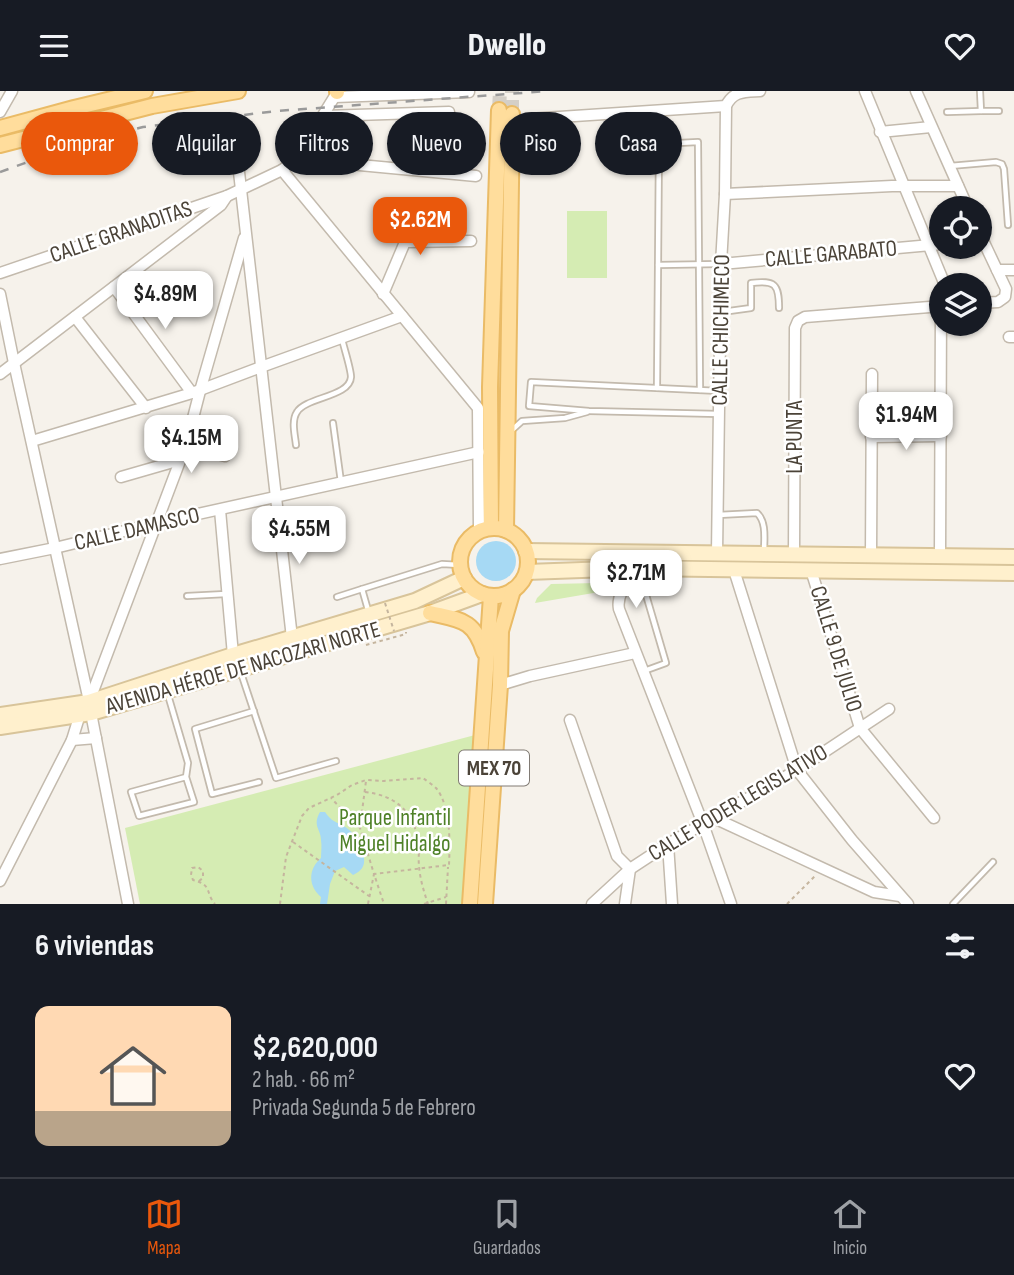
<!DOCTYPE html>
<html lang="es">
<head>
<meta charset="utf-8">
<style>
  :root { --surface:#171b24; --page:#20242c; --text:#f1f3f6; --muted:#9ea1a6; --line:#363941; --accent:#ea580c }
  body { margin:0; font-family:"Sofia Sans Condensed",sans-serif; background:var(--page); color:var(--text); height:100vh; display:flex; flex-direction:column; font-size:26px; white-space:nowrap }
  * { box-sizing:border-box; margin:0 }
  p { font-size:23px; color:var(--muted) }
  .icon { flex:none; width:38px; height:38px; fill:none; stroke:currentColor; stroke-width:2; stroke-linecap:round; stroke-linejoin:round }
  .map { position:relative; height:813px; overflow:hidden }
  .panel { display:flex; flex-direction:column; background:var(--surface); flex:1 }
  .panel>* { flex:none }
  .hud { position:absolute; left:21px; top:21px; width:973px; height:63px; display:flex; gap:14px }
  .buttons { position:absolute; left:929px; top:105px; display:grid; gap:14px }
  .buttons a { display:grid; place-items:center; width:63px; height:63px; border-radius:50%; background:var(--surface); box-shadow:0 2px 5px #0004; font-size:35px }
  .price { position:absolute; translate:-50% -60px; padding:0 16px; border-radius:14px; background:#fff; color:#222; font-size:23px; line-height:46px; filter:drop-shadow(0 2px 4px #0008) }
  .price::after { content:''; position:absolute; left:50%; top:42px; width:21px; height:16px; margin-left:-10px; background:inherit; clip-path:polygon(0 0,100% 0,50% 100%) }
  .price.selected { background:var(--accent); color:#fff }
  ul { padding:0; list-style:none }
  li { display:flex; align-items:center; gap:21px; height:175px; padding:0 35px }
  li span { display:grid; place-items:center; flex:none; width:196px; height:140px; border-radius:14px; color:#555 }
  li>.icon { margin-inline-start:auto }
  span .icon { width:84px; height:84px; fill:#fffc; stroke-width:1 }
  li b { font-size:30px }
  h2 { display:flex; justify-content:space-between; align-items:center; height:84px; padding:0 35px; font-size:30px }
  .tag { padding:0 24px; border-radius:32px; background:var(--surface); box-shadow:0 2px 5px #0004; font-size:24px; line-height:63px }
  .tag.selected { background:var(--accent); color:#fff }
  header { display:flex; justify-content:space-between; align-items:center; height:91px; padding:0 35px; background:var(--surface); font-size:32px; font-weight:800 }
  .tabs { display:flex; justify-content:space-around; align-items:center; height:98px; border-top:2px solid var(--line); background:var(--surface); font-size:19px; color:var(--muted) }
  .tabs a { display:grid; justify-items:center; gap:4px }
  .tabs .selected { color:var(--accent) }
  .map>svg:first-child { display:block }
  .green { fill:#d5ecb3 }
  .water { fill:#a6d9f4 }
  .lines { fill:none; stroke-linecap:round; stroke-linejoin:round }
  .primary-tunnel { stroke:#d4cfc7; stroke-width:14; stroke-dasharray:14 7; stroke-linecap:butt }
  .service-casing { stroke:#c3baad; stroke-width:8 }
  .minor-casing { stroke:#c3baad; stroke-width:13 }
  .secondary-casing { stroke:#d8c49a; stroke-width:18 }
  .primary-casing { stroke:#eabb66; stroke-width:18 }
  .path { stroke:#c5b59e; stroke-width:2; stroke-dasharray:3.5 3.5; stroke-linecap:butt }
  .service { stroke:#fff; stroke-width:4.5 }
  .minor { stroke:#fff; stroke-width:10 }
  .secondary { stroke:#fff0cd; stroke-width:14 }
  .primary { stroke:#ffdd9c; stroke-width:14 }
  .rail { stroke:#9a9a9a; stroke-width:2.5; stroke-dasharray:9 9; stroke-linecap:butt }
  .path-bridge { stroke:#c5b59e; stroke-width:2; stroke-dasharray:3.5 3.5; stroke-linecap:butt }
  .labels { text-anchor:middle; dominant-baseline:central; stroke-width:5; stroke-linejoin:round; paint-order:stroke }
  .shield { fill:#fff; stroke:#817b74; stroke-width:2 }
  .shield-label { font-size:21px; font-weight:bold; fill:#4b4338 }
  .street-label { font-size:23px; fill:#4b4338; stroke:#fff }
  .park-label { font-size:23px; fill:#4e8127; stroke:#fff }
</style>
</head>
<body>
<header><svg class="icon" aria-label="menu" viewBox="0 0 24 24"><path d="M4 6h16M4 12h16M4 18h16"/></svg>Dwello<svg class="icon" aria-label="heart" viewBox="0 0 24 24"><path d="M12 20l-8-8c-3-5 5-10 8-4 3-6 11-1 8 4z"/></svg></header>
<div class="map">
<svg width="1014" height="813" viewBox="0 0 1014 813">
  <rect width="100%" height="100%" fill="#f6f2eb"/>
  <g class="green">
    <rect x="567" y="120" width="40" height="67"/>
    <path d="M604 486H622L611 499 535 512 537 507 551 493 598 492Z"/>
    <path d="M475 644 462 813H140L125 737Z"/>
  </g>
  <g class="water">
    <circle cx="496" cy="470" r="20"/>
    <path d="M320 721H325C333 733 338 730 348 738 357 745 363 756 364 767 365 776 361 780 353 784L344 776 335 780 330 793 327 813H320L321 806C308 795 308 778 321 767 321 761 322 755 321 749 321 738 312 735 320 721Z"/>
  </g>
  <g class="lines">
    <g class="primary-tunnel">
      <path d="M499 19 500 0"/>
      <path d="M512 23V0"/>
    </g>
    <defs>
      <g id="service">
        <path d="M980 0 981 20H999"/>
        <path d="M947 21 981 20"/>
        <path d="M950 75 996 71 1002 73 1004 78 1008 134"/>
        <path d="M658 174 720 173"/>
        <path d="M722 221 751 217V192C775 189 779 193 779 217"/>
        <path d="M657 297 659 53 698 51 700 299"/>
        <path d="M719 300 531 291 529 315 589 320 719 323"/>
        <path d="M333 332 341 391"/>
        <path d="M512 339 522 330 565 327 587 321"/>
        <path d="M296 354C295 344 291 330 297 321 306 306 350 306 351 286 351 278 344 257 342 248"/>
        <path d="M718 424 757 422C767 431 764 449 764 462"/>
        <path d="M362 498 442 473 460 474"/>
        <path d="M187 505 226 503"/>
        <path d="M337 506 362 498 368 519"/>
        <path d="M240 579 276 687 336 670"/>
        <path d="M644 580 666 572 644 497 645 478"/>
        <path d="M168 604 188 672 186 686 194 711 139 725 131 701 186 686"/>
        <path d="M254 620 195 638 212 703 259 691"/>
        <path d="M953 813 993 771"/>
      </g>
      <g id="minor">
        <path d="M865 0 945 194"/>
        <path d="M916 0 968 117"/>
        <path d="M335 6 469 1"/>
        <path d="M0 21 12 0"/>
        <path d="M324 25 449 21"/>
        <path d="M529 28 726 15"/>
        <path d="M234 37 292 547"/>
        <path d="M880 41 931 36"/>
        <path d="M296 68 476 85"/>
        <path d="M282 79 478 317 479 440"/>
        <path d="M725 103 892 95H958"/>
        <path d="M980 143 1006 198 1005 206 998 211 980 212"/>
        <path d="M721 173 942 153"/>
        <path d="M997 179H1014"/>
        <path d="M0 182 227 105 282 79 296 68 338 0"/>
        <path d="M114 196 192 302"/>
        <path d="M0 203 14 272 89 610"/>
        <path d="M383 203 405 151 471 150"/>
        <path d="M75 226 146 317"/>
        <path d="M1009 246H1014"/>
        <path d="M0 283 221 114 227 105"/>
        <path d="M871 346 941 345"/>
        <path d="M32 350 192 302 261 276 402 225"/>
        <path d="M186 354 225 365"/>
        <path d="M121 386 180 369"/>
        <path d="M220 419 233 564"/>
        <path d="M717 462 721 173 725 103 726 15C733 0 744 1 760 0"/>
        <path d="M794 463 795 237 798 230 805 226 942 215"/>
        <path d="M871 464 872 283"/>
        <path d="M940 465 941 215"/>
        <path d="M0 468 55 457 157 432 479 361"/>
        <path d="M637 477C629 489 616 503 619 518L703 733 731 813"/>
        <path d="M734 479 797 679 852 749 908 813"/>
        <path d="M811 479 860 637 934 727"/>
        <path d="M500 594 530 585 635 562"/>
        <path d="M89 611 186 354 200 300 244 147"/>
        <path d="M91 622 128 813"/>
        <path d="M570 629 617 765 630 778 625 813"/>
        <path d="M72 649 96 647"/>
        <path d="M714 727 874 801 900 805"/>
        <path d="M668 753 672 813"/>
        <path d="M0 790 72 649 80 623"/>
        <path d="M592 813 630 778 668 753 797 679 889 618"/>
      </g>
      <g id="secondary">
        <path d="M526 460 1014 466"/>
        <path d="M527 481 637 477 1014 482"/>
        <path d="M0 624 89 611 233 564 415 510 464 487"/>
        <path d="M0 636 91 622 430 522 482 503"/>
      </g>
      <g id="primary">
        <path d="M337 0V1"/>
        <path d="M0 37 74 17 145 0"/>
        <path d="M0 54 152 15 238 0"/>
        <path d="M491 437 490 296 499 19"/>
        <circle cx="494" cy="471" r="34"/>
        <path d="M506 439 512 23"/>
        <path d="M430 522C460 529 474 528 484 561"/>
        <path d="M470 813 491 505"/>
        <path d="M485 813 500 594 501 540 513 499"/>
      </g>
    </defs>
    <use href="#service" class="service-casing"/>
    <use href="#minor" class="minor-casing"/>
    <use href="#secondary" class="secondary-casing"/>
    <use href="#primary" class="primary-casing"/>
    <g class="path">
      <path d="M366 554 406 543V541"/>
      <path d="M365 701C393 704 412 718 418 748 420 757 418 766 419 775 420 788 424 801 428 813"/>
      <path d="M360 736 366 690"/>
      <path d="M293 751 369 805"/>
      <path d="M199 790 203 787V780L198 776 192 777 191 784 193 789C213 794 205 802 215 813"/>
      <path d="M280 813 286 766 302 725 309 717 337 704 352 694 366 689 384 690 423 687C427 690 433 694 436 697 451 715 450 752 449 774L374 783 360 737 331 707"/>
      <path d="M368 813 374 783 384 813"/>
      <path d="M424 813 446 806"/>
      <path d="M446 813 448 776"/>
      <path d="M787 813 816 784"/>
    </g>
    <use href="#service" class="service"/>
    <use href="#minor" class="minor"/>
    <use href="#secondary" class="secondary"/>
    <use href="#primary" class="primary"/>
    <path class="rail" d="M0 81 81 52 143 36 277 20 548 0"/>
    <path class="path-bridge" d="M385 512 394 540"/>
  </g>
  <g class="labels">
    <rect class="shield" x="459" y="659.5" width="70" height="35" rx="5"/>
    <g class="shield-label">
      <text x="494" y="677">MEX 70</text>
    </g>
    <g class="street-label">
      <text transform="translate(121 141) rotate(-19)">CALLE GRANADITAS</text>
      <text transform="translate(831 163) rotate(-5)">CALLE GARABATO</text>
      <text transform="translate(721 239) rotate(-89)">CALLE CHICHIMECO</text>
      <text transform="translate(795 346) rotate(-90)">LA PUNTA</text>
      <text transform="translate(137 438) rotate(-13)">CALLE DAMASCO</text>
      <text transform="translate(836 558) rotate(73)">CALLE 9 DE JULIO</text>
      <text transform="translate(243 577) rotate(-16)">AVENIDA HÉROE DE NACOZARI NORTE</text>
      <text transform="translate(738 712) rotate(-31)">CALLE PODER LEGISLATIVO</text>
    </g>
    <g class="park-label">
      <text x="395" y="727">Parque Infantil<tspan x="395" dy="26">Miguel Hidalgo</tspan></text>
    </g>
  </g>
</svg>
<div class="buttons">
<a><svg class="icon" aria-label="locate" viewBox="0 0 24 24"><circle cx="12" cy="12" r="6"/><path d="M12 2v4M12 18v4M2 12h4M18 12h4"/></svg></a>
<a><svg class="icon" aria-label="layers" viewBox="0 0 24 24"><path d="M12 4l9 5-9 5-9-5zM3 14l9 5 9-5"/></svg></a>
</div>
<b class="price selected" style="left:420px;top:166px">$2.62M</b>
<b class="price" style="left:165px;top:240px">$4.89M</b>
<b class="price" style="left:906px;top:361px">$1.94M</b>
<b class="price" style="left:191px;top:384px">$4.15M</b>
<b class="price" style="left:299px;top:475px">$4.55M</b>
<b class="price" style="left:636px;top:519px">$2.71M</b>
<div class="hud">
<a class="tag selected">Comprar</a>
<a class="tag">Alquilar</a>
<a class="tag">Filtros</a>
<a class="tag">Nuevo</a>
<a class="tag">Piso</a>
<a class="tag">Casa</a>
</div>
</div>
<section class="panel">
<h2>6 viviendas<svg class="icon" aria-label="filters" viewBox="0 0 24 24"><path d="M4 7h16M4 17h16"/><circle cx="9" cy="7" r="2"/><circle cx="15" cy="17" r="2"/></svg></h2>
<ul>
<li><span style="background:linear-gradient(#ffd9b3 75%,#b9a48a 0)"><svg class="icon" aria-label="home" viewBox="0 0 24 24"><path d="M3 11l9-7 9 7M6 9v11h12V9"/></svg></span><div><b>$2,620,000</b><p>2 hab. · 66 m²</p><p>Privada Segunda 5 de Febrero</p></div><svg class="icon" aria-label="heart" viewBox="0 0 24 24"><path d="M12 20l-8-8c-3-5 5-10 8-4 3-6 11-1 8 4z"/></svg></li>
</ul>
</section>
<nav class="tabs">
<a class="selected"><svg class="icon" aria-label="map" viewBox="0 0 24 24"><path d="M3 6l6-2 6 2 6-2v14l-6 2-6-2-6 2zM9 4v14M15 6v14"/></svg>Mapa</a>
<a><svg class="icon" aria-label="saved" viewBox="0 0 24 24"><path d="M7 4h10v16l-5-4-5 4z"/></svg>Guardados</a>
<a><svg class="icon" aria-label="home" viewBox="0 0 24 24"><path d="M3 11l9-7 9 7M6 9v11h12V9"/></svg>Inicio</a>
</nav>
</body>
</html>
